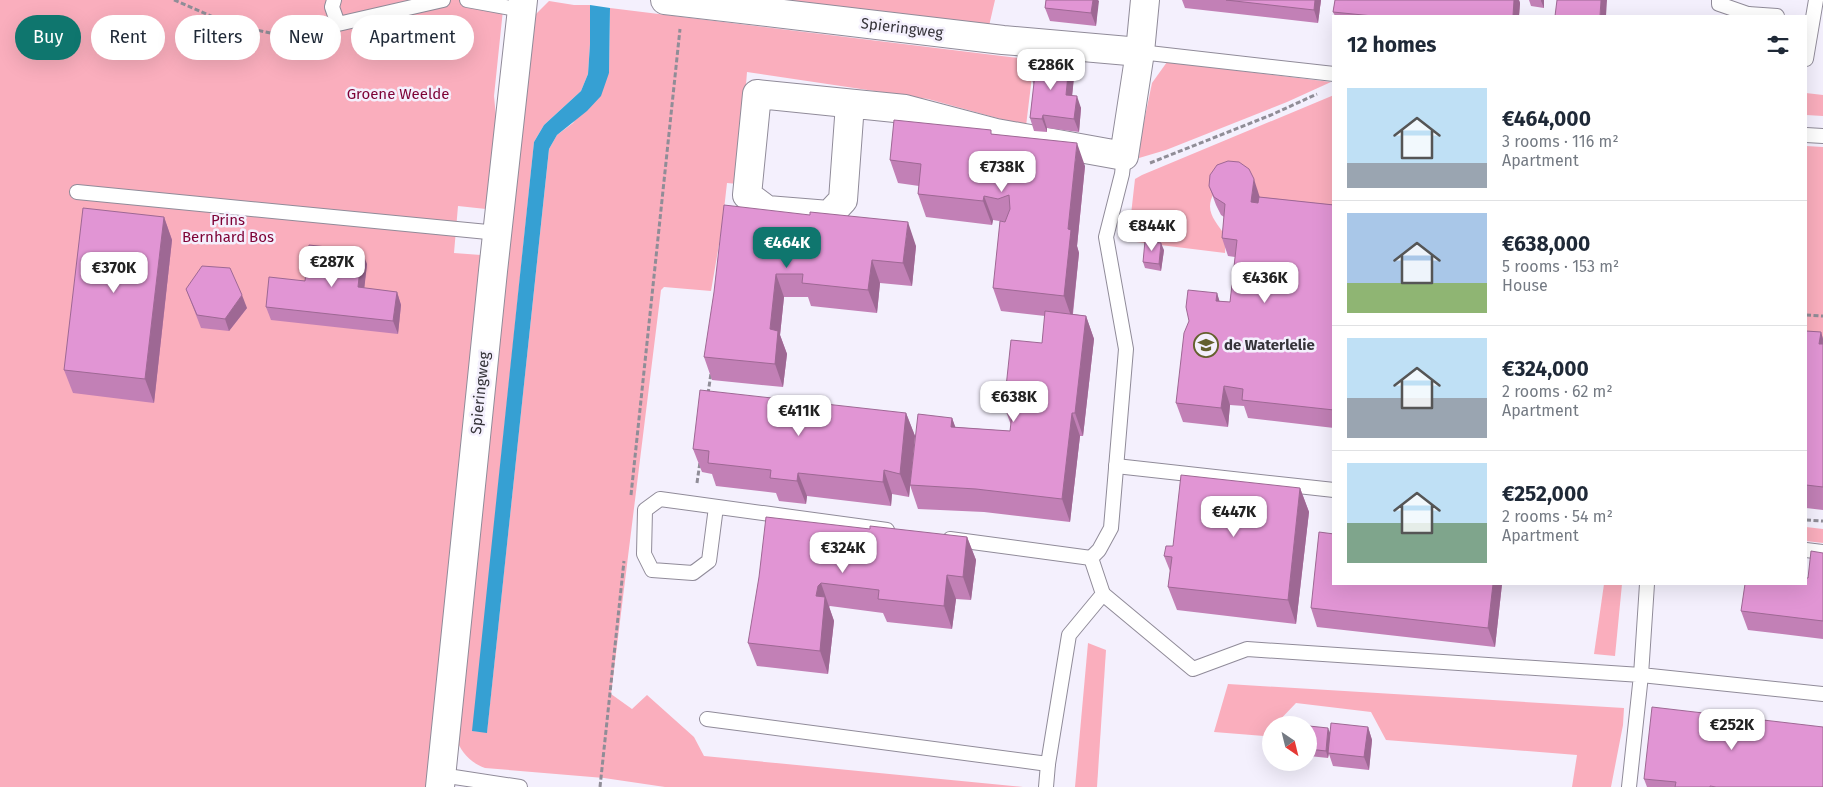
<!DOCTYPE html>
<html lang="en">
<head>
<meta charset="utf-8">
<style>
  :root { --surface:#fff; --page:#f6f6f7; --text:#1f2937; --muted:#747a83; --line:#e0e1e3; --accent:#0f766e }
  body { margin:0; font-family:"Fira Sans",sans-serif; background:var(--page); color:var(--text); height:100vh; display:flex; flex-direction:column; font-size:19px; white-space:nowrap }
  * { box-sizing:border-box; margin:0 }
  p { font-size:16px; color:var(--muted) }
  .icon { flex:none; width:28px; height:28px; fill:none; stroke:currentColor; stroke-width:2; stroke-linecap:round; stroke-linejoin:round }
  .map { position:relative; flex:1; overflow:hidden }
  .details { position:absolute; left:1332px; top:15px; width:475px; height:570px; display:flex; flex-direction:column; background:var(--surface); border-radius:0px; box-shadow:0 5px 20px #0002 }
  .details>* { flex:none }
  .hud { position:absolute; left:15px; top:15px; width:475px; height:45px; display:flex; gap:10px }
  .needle { width:32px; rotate:145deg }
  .buttons { position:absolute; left:1262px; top:716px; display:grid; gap:10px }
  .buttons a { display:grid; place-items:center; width:55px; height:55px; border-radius:50%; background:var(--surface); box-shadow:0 5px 20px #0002; font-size:25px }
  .price { position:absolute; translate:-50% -42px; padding:0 11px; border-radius:10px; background:#fff; color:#222; font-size:16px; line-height:32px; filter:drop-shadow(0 1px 2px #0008) }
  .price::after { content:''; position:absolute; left:50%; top:30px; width:15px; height:11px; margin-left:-8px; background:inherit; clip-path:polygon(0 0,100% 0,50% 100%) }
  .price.on { background:var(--accent); color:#fff }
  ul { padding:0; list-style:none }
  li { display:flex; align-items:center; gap:15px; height:125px; padding:0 15px }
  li+li { border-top:1px solid var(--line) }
  li span { display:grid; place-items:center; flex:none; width:140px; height:100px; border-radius:0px; color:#555 }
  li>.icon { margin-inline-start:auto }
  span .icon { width:60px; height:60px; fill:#fffc; stroke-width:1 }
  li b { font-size:21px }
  h2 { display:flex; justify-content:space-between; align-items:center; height:60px; padding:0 15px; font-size:21px }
  .pill { padding:0 18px; border-radius:22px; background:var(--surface); box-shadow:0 5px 20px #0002; font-size:18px; line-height:45px }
  .pill.on { background:var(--accent); color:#fff }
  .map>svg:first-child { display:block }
  .green { fill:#faaebd }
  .water { fill:#36a0d3 }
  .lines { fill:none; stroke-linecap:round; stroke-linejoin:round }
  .lane-casing { stroke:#908b99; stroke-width:16 }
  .street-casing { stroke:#908b99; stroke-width:30 }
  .secondary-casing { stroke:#908b99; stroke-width:30 }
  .path { stroke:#908d97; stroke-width:3; stroke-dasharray:5 2.5; stroke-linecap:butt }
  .lane { stroke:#fff; stroke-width:14 }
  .street { stroke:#fff; stroke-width:28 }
  .secondary { stroke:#fff; stroke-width:28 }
  .wall { fill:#c280b6 }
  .shaded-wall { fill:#9e6894 }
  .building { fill:#e195d4; stroke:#9e6894 }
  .labels { text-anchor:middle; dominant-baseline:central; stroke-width:5; stroke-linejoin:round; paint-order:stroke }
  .street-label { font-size:15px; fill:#353339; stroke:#f4f0fd }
  .park-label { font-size:15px; fill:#7d0135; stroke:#f4f0fd }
  .poi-label { font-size:15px; font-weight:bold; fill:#353339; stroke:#f4f0fd; text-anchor:start }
</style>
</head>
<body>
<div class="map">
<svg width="1823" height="787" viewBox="0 0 1823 787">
  <rect width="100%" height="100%" fill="#f4f0fd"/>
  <g class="green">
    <path d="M0 0H504L494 96 496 117 486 209 458 206 454 253 481 255 426 787H0Z"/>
    <path d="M744 0H995L989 26Z"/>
    <path d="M549 1 574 5H590V44L588 74 581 91 544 125 534 142 473 731 487 732 549 149 557 135 573 123 609 73 610 8 1034 60 1026 126 928 99 747 72 738 184 727 183 722 227 711 291 664 287 661 290 611 694 632 709 647 695 694 737 704 756 1023 787H665L604 778 485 768C469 762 461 752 455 736L532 18Z"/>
    <path d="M1167 62 1331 82 1287 102 1166 150 1139 158 1141 136 1152 83Z"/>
    <path d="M1806 93 1823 95V116L1806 115Z"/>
    <path d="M1334 95V227L1215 191C1203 211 1215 220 1226 237L1225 253 1128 241 1135 179 1142 175Z"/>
    <path d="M1806 146 1823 147V351H1806Z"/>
    <path d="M1806 527 1823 529V543L1806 541Z"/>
    <path d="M1604 584H1622L1615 656 1594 654Z"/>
    <path d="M1088 643 1106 650 1097 787H1075Z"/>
    <path d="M1228 684 1624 708 1623 725 1611 787H1572L1577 755 1386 740 1371 712 1296 703 1275 725H1271V729L1264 736 1214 732Z"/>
  </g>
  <path class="water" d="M590 5 610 8 609 73 601 96 587 111 557 135 549 149 487 733 472 731 534 142 544 125 581 91 588 74 590 44Z"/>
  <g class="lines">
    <defs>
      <g id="lane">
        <path d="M334 0 332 7 338 24 443 0"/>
        <path d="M467 0 522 10"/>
        <path d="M1719 0V4L1748 14V16"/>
        <path d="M1748 14 1777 16"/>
        <path d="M1140 52 1334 74"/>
        <path d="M1806 59 1816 0"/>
        <path d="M1806 135 1823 136"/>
        <path d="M77 192 498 233"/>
        <path d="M1116 466 1334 490"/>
        <path d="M716 507 709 561 693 573 652 570 644 554 645 510 660 499 887 530"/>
        <path d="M950 539 1091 558"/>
        <path d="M1806 550 1823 552"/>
        <path d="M1647 584 1641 675 1823 694"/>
        <path d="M1103 594 1193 669 1247 649 1641 675 1629 787"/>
        <path d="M707 719 1048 764 1069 635 1103 594 1091 558 1099 550 1111 528 1126 349 1106 237 1122 174 1124 156"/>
        <path d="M441 775 520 787"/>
        <path d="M1046 787 1048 764"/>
      </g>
      <g id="street">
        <path d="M665 0 1003 40 1140 52"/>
        <path d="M850 104 843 200 829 215 767 210 747 195 757 94 905 109 996 133 1124 156 1140 52 1145 0"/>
      </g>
      <path id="secondary" d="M440 787 493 271 523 0"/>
    </defs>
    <use href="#lane" class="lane-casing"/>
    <use href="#street" class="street-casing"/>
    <use href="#secondary" class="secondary-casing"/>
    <g class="path">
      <path d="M174 0 229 24 289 37 319 31"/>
      <path d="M1150 163 1271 115 1317 94"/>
      <path d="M1806 315 1823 316"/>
      <path d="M708 394 711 373"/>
      <path d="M697 483 700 462"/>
      <path d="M631 495 680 29"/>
      <path d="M1806 520 1823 521"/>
      <path d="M600 787 624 561"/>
    </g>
    <use href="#lane" class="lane"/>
    <use href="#street" class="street"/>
    <use href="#secondary" class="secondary"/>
  </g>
  <g class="wall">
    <path d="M1046 0H1098L1096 26 1050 21 1045 8Z"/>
    <path d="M1182 0H1321L1318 23 1185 8Z"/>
    <path d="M1335 0H1519L1520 3 1519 16H1335L1333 12Z"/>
    <path d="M1529 0H1544V8L1531 6Z"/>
    <path d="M1029 73 1074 77 1072 95 1081 108 1079 132 1047 128V132L1034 131 1030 118 1034 85Z"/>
    <path d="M993 134 1085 166 1077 246 1079 253 1073 314 1086 316 1094 339 1083 436H1080L1070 522 984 512 918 509 910 485 952 418 955 427 1010 431 1011 425 1004 406 1042 343 1045 316 1001 311 993 288 1005 222 993 220 992 225 926 217 918 194 919 186 898 183 890 160Z"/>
    <path d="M1209 186 1260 197 1334 205V428L1248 418 1244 406 1230 405 1228 427 1183 422 1176 403 1217 293 1219 301 1230 302 1235 257 1228 256 1222 238 1224 217 1221 215 1216 205Z"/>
    <path d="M810 215 916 246 912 286 880 283 877 313 811 306 808 297H784L780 335 787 354 783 387 712 380 704 357Z"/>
    <path d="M164 217 172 240 154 403 73 393 64 370Z"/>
    <path d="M1164 250 1161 271 1145 268 1143 262Z"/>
    <path d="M367 264 364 288 397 292 401 305 398 334 271 320 266 307 305 281Z"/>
    <path d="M186 289 247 308 229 331 201 328Z"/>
    <path d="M1806 331 1821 332 1823 339V510L1806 508Z"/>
    <path d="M906 413 915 436 909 497 892 494 891 506 807 496 806 504 779 501 776 493 716 486 712 474 702 472 693 449Z"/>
    <path d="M1300 488 1309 512 1296 624 1177 610 1168 587 1170 571 1164 556 1173 546Z"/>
    <path d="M870 529 967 537 976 560 971 600 956 599 952 629 887 622 883 613 830 606 829 607 834 621 828 674 757 666 748 643Z"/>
    <path d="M1823 553V639L1748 630 1741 611 1808 578Z"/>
    <path d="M1502 584 1495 647 1317 627 1311 608Z"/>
    <path d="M1309 726 1330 734 1368 727 1372 740 1369 770 1333 766 1329 754 1328 758 1309 756Z"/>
    <path d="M1644 779 1823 787H1647Z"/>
  </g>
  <g class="shaded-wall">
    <path d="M1093 0H1098L1099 1 1096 26 1091 13Z"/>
    <path d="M1315 0H1321L1318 23 1314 10Z"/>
    <path d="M1514 0H1519L1520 3 1519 16H1513Z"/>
    <path d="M1541 0H1544V8L1541 1Z"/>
    <path d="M1601 0H1607L1606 16H1600Z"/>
    <path d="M1069 64 1074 77 1071 107 1066 95Z"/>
    <path d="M1077 96 1081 108 1079 132 1074 119Z"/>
    <path d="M1043 115 1047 128V132L1042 119Z"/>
    <path d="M1077 143 1085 166 1077 246 1079 253 1072 319 1064 296 1068 229Z"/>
    <path d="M1254 179 1260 198 1258 220 1251 202Z"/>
    <path d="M984 196 993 220 992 225 983 201Z"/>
    <path d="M164 217 172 240 154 403 145 379Z"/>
    <path d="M908 222 916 246 912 286 903 263Z"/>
    <path d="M1161 243 1164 250 1161 271 1159 264Z"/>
    <path d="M362 251 367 264 363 300 358 287Z"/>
    <path d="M872 260 880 283 877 313 868 290Z"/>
    <path d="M776 274 784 297 780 335 787 354 783 387 775 364 770 329Z"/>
    <path d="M397 292 401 305 398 334 393 321Z"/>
    <path d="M1217 293 1223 312 1216 301Z"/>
    <path d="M242 295 247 308 229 331 225 319Z"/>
    <path d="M1086 316 1094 339 1083 436 1075 413Z"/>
    <path d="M1821 332 1823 339V354L1819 344Z"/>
    <path d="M1224 386 1230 405 1228 427 1221 408Z"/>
    <path d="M906 413 915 436 909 497 900 474Z"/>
    <path d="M1072 413 1080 436 1070 522 1062 499Z"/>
    <path d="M952 418 961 442 951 427Z"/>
    <path d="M884 470 892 494 891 506 883 482Z"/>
    <path d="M798 473 807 496 806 504 797 481Z"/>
    <path d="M1300 488 1309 512 1296 624 1288 600Z"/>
    <path d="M967 537 976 560 971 600 963 577Z"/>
    <path d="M947 575 956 599 952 629 944 606Z"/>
    <path d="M821 583 834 621 828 674 820 651 816 596 818 586Z"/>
    <path d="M1493 584H1502L1495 647 1488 628Z"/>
    <path d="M1368 727 1372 740 1369 770 1364 757Z"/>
    <path d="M1328 728 1331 735 1328 758 1326 751Z"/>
  </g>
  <g class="building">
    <path d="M1046 0H1093L1091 13 1045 8Z"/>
    <path d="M1226 0H1315L1314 10Z"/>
    <path d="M1335 0H1514L1513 16H1373L1333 12Z"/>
    <path d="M1557 0H1601L1600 16H1555Z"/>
    <path d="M1031 60 1069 64 1066 95 1077 96 1074 119 1043 115 1042 119 1030 118 1035 74 1029 73Z"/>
    <path d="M894 120 991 130V134L1077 143 1068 229 1071 230 1064 296 993 288 1000 221 1005 222 1010 209 1009 195 998 199 984 196 983 201 918 194 921 164 890 160Z"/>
    <path d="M1228 161 1239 162 1249 169 1254 179 1251 202 1258 203 1259 197 1334 205V410L1242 400 1243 389 1224 386 1221 408 1176 403 1184 333 1189 321 1186 307 1188 290 1217 293 1216 301 1230 302 1237 240 1222 238 1225 204 1214 197 1209 186 1210 175 1217 165Z"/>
    <path d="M724 205 810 215V212L908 222 903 263 872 260 868 290 802 283 803 274H776L770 329 778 331 775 364 704 357 714 292Z"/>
    <path d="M83 208 164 217 145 379 64 370Z"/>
    <path d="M1145 241 1161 243 1159 264 1143 262Z"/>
    <path d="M309 245 362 251 358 287 397 292 393 321 266 307 269 277 305 281Z"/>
    <path d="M202 266 230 268 242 295 225 319 197 315 186 289Z"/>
    <path d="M1045 311 1086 316 1075 413H1072L1062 499 976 489 910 485 918 414 952 418 951 427 1010 431 1013 406H1004L1011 340 1042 343Z"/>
    <path d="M1806 331 1821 332 1819 344H1823V487L1806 485Z"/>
    <path d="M700 390 906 413 900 474 884 470 883 482 798 473 797 481 770 478 771 470 708 463 709 451 693 449Z"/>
    <path d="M1181 475 1300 488 1288 600 1168 587 1172 557 1164 556 1166 546H1173Z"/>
    <path d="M766 517 870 529V526L967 537 963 577 947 575 944 606 878 599 879 590 821 583 818 586 816 596 825 597 820 651 748 643 759 577Z"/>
    <path d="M1319 532 1334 534V584H1493L1488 628 1311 608Z"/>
    <path d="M1811 551 1823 553V621L1741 611 1745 584H1806V578H1808Z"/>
    <path d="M1652 707 1823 727V787H1716L1710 786V787H1675L1676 782 1644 779Z"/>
    <path d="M1331 723 1368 727 1364 757 1328 753Z"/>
    <path d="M1309 726 1328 728 1326 751 1309 749Z"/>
  </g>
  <defs>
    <symbol id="school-ring" viewBox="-11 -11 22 22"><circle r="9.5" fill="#f4f0fd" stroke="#64602d" stroke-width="1.5"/><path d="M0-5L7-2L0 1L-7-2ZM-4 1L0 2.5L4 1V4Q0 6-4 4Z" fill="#64602d"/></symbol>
  </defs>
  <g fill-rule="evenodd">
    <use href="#school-ring" x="1192" y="331" width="28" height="28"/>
  </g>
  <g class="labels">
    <g class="street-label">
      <text transform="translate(902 28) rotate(7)">Spieringweg</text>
      <text transform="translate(480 393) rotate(-84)">Spieringweg</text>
    </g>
    <g class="park-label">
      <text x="398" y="94">Groene Weelde</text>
      <text x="228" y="220">Prins<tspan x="228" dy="17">Bernhard Bos</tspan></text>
    </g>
    <g class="poi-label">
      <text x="1224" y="345">de Waterlelie</text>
    </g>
  </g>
</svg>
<div class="buttons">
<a><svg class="needle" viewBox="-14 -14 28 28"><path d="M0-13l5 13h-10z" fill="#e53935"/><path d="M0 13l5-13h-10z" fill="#747a83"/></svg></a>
</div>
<b class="price" style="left:1051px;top:91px">€286K</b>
<b class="price" style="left:1002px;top:193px">€738K</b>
<b class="price" style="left:1152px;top:252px">€844K</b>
<b class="price on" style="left:787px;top:269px">€464K</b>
<b class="price" style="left:332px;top:288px">€287K</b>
<b class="price" style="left:114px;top:294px">€370K</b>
<b class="price" style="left:1265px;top:304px">€436K</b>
<b class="price" style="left:1014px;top:423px">€638K</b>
<b class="price" style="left:799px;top:437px">€411K</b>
<b class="price" style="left:1234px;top:538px">€447K</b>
<b class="price" style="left:843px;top:574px">€324K</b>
<b class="price" style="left:1732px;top:751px">€252K</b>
<div class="hud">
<a class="pill on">Buy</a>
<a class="pill">Rent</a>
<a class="pill">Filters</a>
<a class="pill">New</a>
<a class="pill">Apartment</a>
</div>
<section class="details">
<h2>12 homes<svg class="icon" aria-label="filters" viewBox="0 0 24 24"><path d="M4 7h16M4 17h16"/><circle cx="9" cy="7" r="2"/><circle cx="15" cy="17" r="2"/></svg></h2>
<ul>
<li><span style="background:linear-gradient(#bfe0f5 75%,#9aa5b1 0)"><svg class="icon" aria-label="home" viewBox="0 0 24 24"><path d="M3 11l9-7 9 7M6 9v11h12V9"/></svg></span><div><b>€464,000</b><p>3 rooms · 116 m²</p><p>Apartment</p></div></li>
<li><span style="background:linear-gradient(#a9c7e8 70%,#8fb573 0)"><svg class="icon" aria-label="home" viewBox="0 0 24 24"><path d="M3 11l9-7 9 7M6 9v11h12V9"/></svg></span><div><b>€638,000</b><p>5 rooms · 153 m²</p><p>House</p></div></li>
<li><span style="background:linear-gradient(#bfe0f5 60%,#9aa5b1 0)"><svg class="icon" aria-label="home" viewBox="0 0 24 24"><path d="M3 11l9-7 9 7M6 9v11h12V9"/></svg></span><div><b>€324,000</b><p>2 rooms · 62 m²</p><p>Apartment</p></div></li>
<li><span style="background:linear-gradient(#bfe0f5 60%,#7fa58c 0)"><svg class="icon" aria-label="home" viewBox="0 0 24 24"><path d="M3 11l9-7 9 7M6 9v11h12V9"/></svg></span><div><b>€252,000</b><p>2 rooms · 54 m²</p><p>Apartment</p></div></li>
</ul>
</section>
</div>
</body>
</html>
